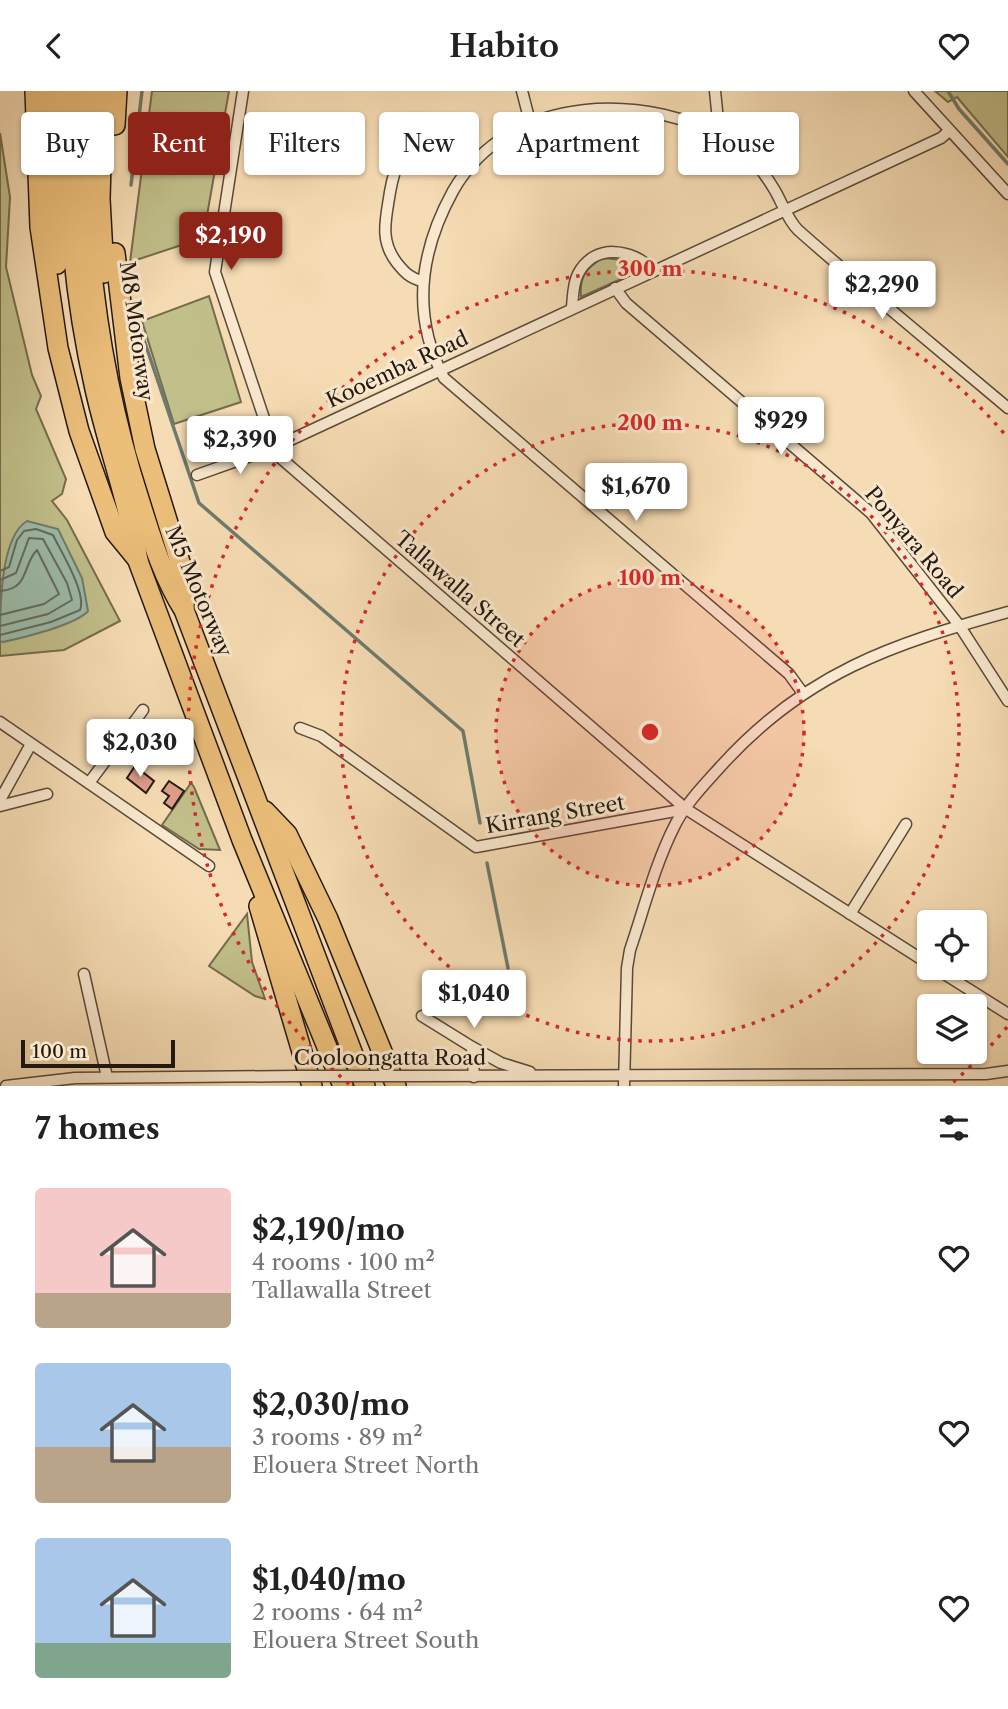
<!DOCTYPE html>
<html lang="en">
<head>
<meta charset="utf-8">
<style>
  :root { --surface:#fff; --page:#f6f6f6; --text:#222; --muted:#767676; --accent:#8f2418 }
  body { margin:0; font-family:"Libre Caslon Text",serif; background:var(--page); color:var(--text); height:100vh; display:flex; flex-direction:column; font-size:26px; white-space:nowrap }
  * { box-sizing:border-box; margin:0 }
  p { font-size:23px; color:var(--muted) }
  .icon { flex:none; width:38px; height:38px; fill:none; stroke:currentColor; stroke-width:2; stroke-linecap:round; stroke-linejoin:round }
  .map { position:relative; height:995px; overflow:hidden }
  .drawer { display:flex; flex-direction:column; background:var(--surface); flex:1 }
  .drawer>* { flex:none }
  .hud { position:absolute; left:21px; top:21px; width:966px; height:63px; display:flex; gap:14px }
  .tools { position:absolute; left:917px; top:819px; display:grid; gap:14px }
  .tools a { display:grid; place-items:center; width:70px; height:70px; border-radius:7px; background:var(--surface); box-shadow:0 2px 5px #0004; font-size:35px }
  .scale { position:absolute; left:21px; bottom:18px; width:154px; box-sizing:border-box; padding-left:7px; border:4px solid #251910; border-top:0; font-size:19px; line-height:24px; white-space:nowrap; color:#251910; -webkit-text-stroke:5px #f9e8ce; paint-order:stroke }
  .price { position:absolute; translate:-50% -60px; padding:0 16px; border-radius:7px; background:#fff; color:#222; font-size:23px; line-height:46px; filter:drop-shadow(0 2px 4px #0008) }
  .price::after { content:''; position:absolute; left:50%; top:42px; width:21px; height:16px; margin-left:-10px; background:inherit; clip-path:polygon(0 0,100% 0,50% 100%) }
  .price.current { background:var(--accent); color:#fff }
  ul { padding:0; list-style:none }
  li { display:flex; align-items:center; gap:21px; height:175px; padding:0 35px }
  li span { display:grid; place-items:center; flex:none; width:196px; height:140px; border-radius:7px; color:#555 }
  li>.icon { margin-inline-start:auto }
  span .icon { width:84px; height:84px; fill:#fffc; stroke-width:1 }
  li b { font-size:30px }
  h2 { display:flex; justify-content:space-between; align-items:center; height:84px; padding:0 35px; font-size:30px }
  .pill { padding:0 24px; border-radius:7px; background:var(--surface); box-shadow:0 2px 5px #0004; font-size:24px; line-height:63px }
  .pill.current { background:var(--accent); color:#fff }
  header { display:flex; justify-content:space-between; align-items:center; height:91px; padding:0 35px; background:var(--surface); font-size:32px; font-weight:600 }
  .map>svg:first-child { display:block }
  .green { fill:#c1bf8a; stroke:#736c4d; stroke-width:2 }
  .water { fill:#9dbcab; stroke:#6d7b6d; stroke-width:2 }
  .lines { fill:none; stroke-linecap:round; stroke-linejoin:round }
  .shore { stroke:#616a5e; stroke-width:2 }
  .stream { stroke:#6d7b6d; stroke-width:3.5 }
  .building { fill:#df9e8d; stroke:#251910; stroke-width:2 }
  .minor-casing { stroke:#594a39; stroke-width:13 }
  .motorway-casing { stroke:#251910; stroke-width:22 }
  .minor { stroke:#f9e8ce; stroke-width:10 }
  .motorway { stroke:#ebbe7a; stroke-width:19 }
  .minor-bridge-casing { stroke:#594a39; stroke-width:13; stroke-linecap:butt }
  .minor-bridge { stroke:#f9e8ce; stroke-width:10 }
  .ring { fill:none; stroke:#d62828; stroke-width:3.5; stroke-dasharray:3.5 7 }
  .labels { text-anchor:middle; dominant-baseline:central; stroke-width:6; stroke-linejoin:round; paint-order:stroke }
  .street-label { font-size:21px; fill:#251910; stroke:#f9e8ce }
  .centre { fill:#d62828; stroke:#f9e8ce; stroke-width:3.5 }
  .ring-label { font-size:21px; text-anchor:middle; font-weight:bold; fill:#d62828; stroke:#f9e8ce; stroke-width:6; stroke-linejoin:round; paint-order:stroke }
</style>
</head>
<body>
<header><svg class="icon" aria-label="back" viewBox="0 0 24 24"><path d="M15 5l-7 7 7 7"/></svg>Habito<svg class="icon" aria-label="heart" viewBox="0 0 24 24"><path d="M12 20l-8-8c-3-5 5-10 8-4 3-6 11-1 8 4z"/></svg></header>
<div class="map">
<svg width="1008" height="995" viewBox="0 0 1008 995">
  <rect width="100%" height="100%" fill="#f6dcb4"/>
  <filter id="stains"><feTurbulence type="fractalNoise" baseFrequency=".00286" numOctaves="4"/><feColorMatrix values="0 0 0 0 .2 0 0 0 0 .09 0 0 0 0 .02 0 0 0 .5 -.17"/></filter>
  <radialGradient id="worn" r=".72"><stop offset=".6" stop-color="#630" stop-opacity="0"/><stop offset="1" stop-color="#630" stop-opacity=".3"/></radialGradient>
  <g class="green">
    <path d="M152 0H229L203 147 130 171Z"/>
    <path d="M935 0H1008V66L957 6 948 11Z"/>
    <path d="M0 42 10 106 6 176 32 284 41 305 36 318 66 388 62 403 52 410 67 429 120 530 64 559 0 565Z"/>
    <path d="M603 167 633 170 641 179 581 206C579 186 586 177 603 167Z"/>
    <path d="M209 205 241 311 174 333 142 230Z"/>
    <path d="M191 692 194 696 220 759 199 758 162 734Z"/>
    <path d="M247 823 252 871 265 908 255 905 209 875Z"/>
  </g>
  <path class="water" d="M27 430 58 438 82 487 88 520C76 534 22 547 3 551L0 550C0 518 0 446 27 430Z"/>
  <g class="lines">
    <g class="shore">
      <path d="M0 480 9 476 17 449 24 440 36 438 53 444C61 461 87 502 80 519L51 531 0 544"/>
      <path d="M0 489 16 482 29 447 43 448 67 492 72 509 48 523 0 535"/>
      <path d="M0 500C30 498 22 474 37 459L59 503 44 513 0 524"/>
    </g>
    <g class="stream">
      <path d="M948 0 959 18 1008 73"/>
      <path d="M131 94 142 0"/>
      <path d="M138 231 199 412 463 640 480 732"/>
      <path d="M487 772 508 877"/>
    </g>
  </g>
  <g class="building">
    <path d="M135 675 154 690 146 702 127 687Z"/>
    <path d="M169 690 184 700 172 718 164 712 169 705 162 700Z"/>
  </g>
  <g class="lines">
    <defs>
      <g id="minor">
        <path d="M243 0 215 181 276 363 686 718 929 873"/>
        <path d="M522 0 529 27"/>
        <path d="M715 0 719 39"/>
        <path d="M914 0 1008 103"/>
        <path d="M422 190C410 187 405 182 397 172 379 149 386 128 390 101 401 40 425 36 475 67"/>
        <path d="M615 197 626 212 871 422 959 534 1008 610"/>
        <path d="M572 216C573 206 573 192 578 183 594 152 632 157 653 179"/>
        <path d="M197 384 273 357 941 47 948 41"/>
        <path d="M802 601 789 583 444 287C411 224 420 160 453 100 510 0 650 0 737 53 752 66 764 81 774 98 782 111 787 128 798 139 867 200 938 258 1008 317"/>
        <path d="M0 631 209 775"/>
        <path d="M300 637 321 645 476 756 686 718"/>
        <path d="M89 692 143 619"/>
        <path d="M0 709 31 653"/>
        <path d="M0 715 47 703"/>
        <path d="M850 823 906 733"/>
        <path d="M935 877 1008 923"/>
        <path d="M84 883 107 986"/>
        <path d="M422 925 472 956 474 986"/>
        <path d="M472 956 501 972 530 981"/>
        <path d="M407 985 986 983 1008 980"/>
        <path d="M6 995 75 987 297 985"/>
        <path d="M624 995 627 877 630 859C644 818 655 773 675 734 686 712 705 693 721 675 805 582 892 553 1008 521"/>
      </g>
      <g id="motorway">
        <path d="M35 0 40 136 58 257 79 340 115 441 138 469"/>
        <path d="M52 0 51 84 57 173"/>
        <path d="M70 0C65 99 73 201 95 298 108 356 129 412 138 470L242 749 343 995"/>
        <path d="M86 0C81 139 97 278 140 411 152 449 163 486 184 519L365 995"/>
        <path d="M103 0 100 108 104 182"/>
        <path d="M115 34 117 0"/>
        <path d="M115 162 130 287 145 358 185 487 184 519"/>
        <path d="M265 720 287 743 328 828 396 995"/>
        <path d="M259 815 312 995"/>
      </g>
    </defs>
    <use href="#minor" class="minor-casing"/>
    <use href="#motorway" class="motorway-casing"/>
    <use href="#minor" class="minor"/>
    <use href="#motorway" class="motorway"/>
    <defs>
      <path id="minor-bridge" d="M297 985H407"/>
    </defs>
    <use href="#minor-bridge" class="minor-bridge-casing"/>
    <use href="#minor-bridge" class="minor-bridge"/>
  </g>
  <circle cx="650" cy="641" r="154" fill="#d62828" fill-opacity=".12"/>
  <g class="ring">
    <circle cx="650" cy="641" r="154"/>
    <circle cx="650" cy="641" r="309"/>
    <path d="M1007 936A463 463 0 0 1 951 993M349 993A463 463 0 1 1 1007 346"/>
  </g>
  <g class="labels">
    <g class="street-label">
      <text transform="translate(137 240) rotate(82)">M8 Motorway</text>
      <text transform="translate(397 278) rotate(-25)">Kooemba Road</text>
      <text transform="translate(914 451) rotate(50)">Ponyara Road</text>
      <text transform="translate(460 498) rotate(41)">Tallawalla Street</text>
      <text transform="translate(199 500) rotate(67)">M5 Motorway</text>
      <text transform="translate(555 723) rotate(-10)">Kirrang Street</text>
      <text x="390" y="966">Cooloongatta Road</text>
    </g>
  </g>
  <circle cx="650" cy="641" r="10" class="centre"/>
  <g class="ring-label">
    <text x="650" y="185">300 m</text>
    <text x="650" y="339">200 m</text>
    <text x="650" y="494">100 m</text>
  </g>
  <rect width="100%" height="100%" filter="url(#stains)"/>
  <rect width="100%" height="100%" fill="url(#worn)"/>
</svg>
<div class="tools">
<a><svg class="icon" aria-label="locate" viewBox="0 0 24 24"><circle cx="12" cy="12" r="6"/><path d="M12 2v4M12 18v4M2 12h4M18 12h4"/></svg></a>
<a><svg class="icon" aria-label="layers" viewBox="0 0 24 24"><path d="M12 4l9 5-9 5-9-5zM3 14l9 5 9-5"/></svg></a>
</div>
<div class="scale">100 m</div>
<b class="price current" style="left:231px;top:181px">$2,190</b>
<b class="price" style="left:882px;top:230px">$2,290</b>
<b class="price" style="left:781px;top:366px">$929</b>
<b class="price" style="left:240px;top:385px">$2,390</b>
<b class="price" style="left:636px;top:432px">$1,670</b>
<b class="price" style="left:140px;top:688px">$2,030</b>
<b class="price" style="left:474px;top:939px">$1,040</b>
<div class="hud">
<a class="pill">Buy</a>
<a class="pill current">Rent</a>
<a class="pill">Filters</a>
<a class="pill">New</a>
<a class="pill">Apartment</a>
<a class="pill">House</a>
</div>
</div>
<section class="drawer">
<h2>7 homes<svg class="icon" aria-label="filters" viewBox="0 0 24 24"><path d="M4 7h16M4 17h16"/><circle cx="9" cy="7" r="2"/><circle cx="15" cy="17" r="2"/></svg></h2>
<ul>
<li><span style="background:linear-gradient(#f6c9c9 75%,#b9a48a 0)"><svg class="icon" aria-label="home" viewBox="0 0 24 24"><path d="M3 11l9-7 9 7M6 9v11h12V9"/></svg></span><div><b>$2,190/mo</b><p>4 rooms · 100 m²</p><p>Tallawalla Street</p></div><svg class="icon" aria-label="heart" viewBox="0 0 24 24"><path d="M12 20l-8-8c-3-5 5-10 8-4 3-6 11-1 8 4z"/></svg></li>
<li><span style="background:linear-gradient(#a9c7e8 60%,#b9a48a 0)"><svg class="icon" aria-label="home" viewBox="0 0 24 24"><path d="M3 11l9-7 9 7M6 9v11h12V9"/></svg></span><div><b>$2,030/mo</b><p>3 rooms · 89 m²</p><p>Elouera Street North</p></div><svg class="icon" aria-label="heart" viewBox="0 0 24 24"><path d="M12 20l-8-8c-3-5 5-10 8-4 3-6 11-1 8 4z"/></svg></li>
<li><span style="background:linear-gradient(#a9c7e8 75%,#7fa58c 0)"><svg class="icon" aria-label="home" viewBox="0 0 24 24"><path d="M3 11l9-7 9 7M6 9v11h12V9"/></svg></span><div><b>$1,040/mo</b><p>2 rooms · 64 m²</p><p>Elouera Street South</p></div><svg class="icon" aria-label="heart" viewBox="0 0 24 24"><path d="M12 20l-8-8c-3-5 5-10 8-4 3-6 11-1 8 4z"/></svg></li>
</ul>
</section>
</body>
</html>
